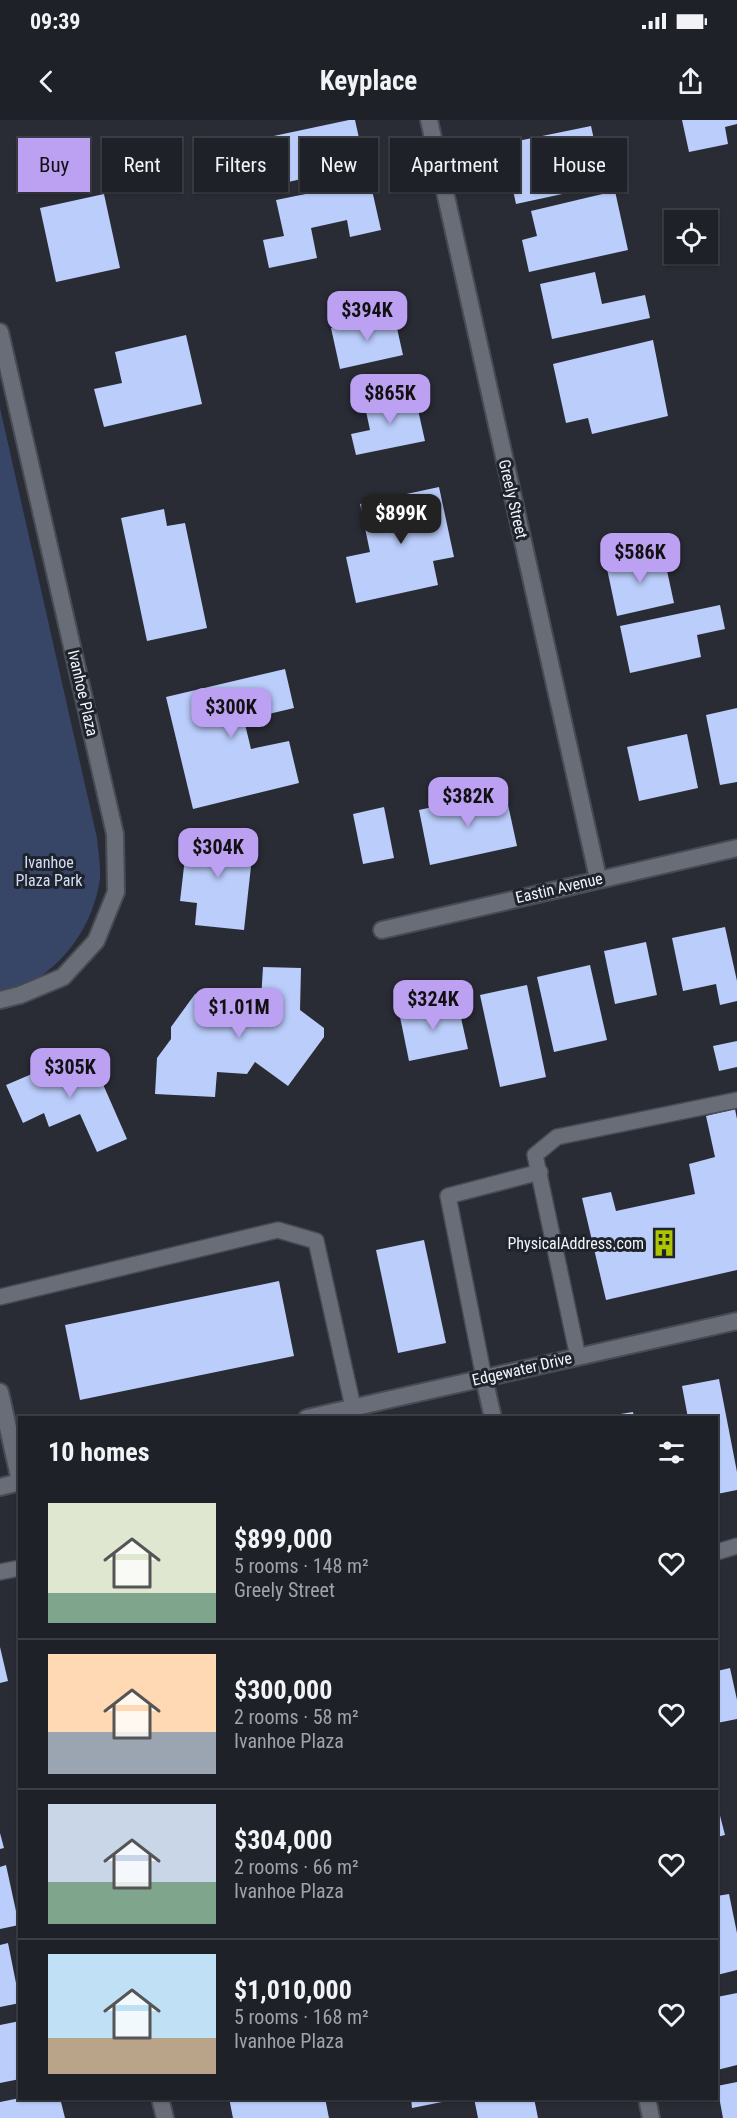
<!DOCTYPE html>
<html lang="en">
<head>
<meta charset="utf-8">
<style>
  :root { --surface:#1f2128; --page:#2c2e34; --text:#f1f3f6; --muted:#a1a3a8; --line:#3c3e45; --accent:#bca0f2 }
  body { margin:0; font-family:"Roboto Condensed",sans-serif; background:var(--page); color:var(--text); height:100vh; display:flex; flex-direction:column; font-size:22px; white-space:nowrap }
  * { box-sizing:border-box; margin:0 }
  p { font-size:20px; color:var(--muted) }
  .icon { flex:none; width:33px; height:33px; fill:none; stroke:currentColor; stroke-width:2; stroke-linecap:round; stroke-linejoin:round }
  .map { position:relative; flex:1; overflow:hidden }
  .panel { position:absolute; left:18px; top:1296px; width:700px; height:684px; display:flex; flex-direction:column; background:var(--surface); border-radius:0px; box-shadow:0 2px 4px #0004,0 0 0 2px var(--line) }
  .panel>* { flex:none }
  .guide { position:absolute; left:18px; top:18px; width:702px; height:54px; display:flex; gap:12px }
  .controls { position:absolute; left:664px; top:90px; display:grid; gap:12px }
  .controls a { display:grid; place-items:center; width:54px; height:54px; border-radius:0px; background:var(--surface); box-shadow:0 2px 4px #0004,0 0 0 2px var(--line); font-size:30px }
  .price { position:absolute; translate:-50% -51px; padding:0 14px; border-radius:12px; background:var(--accent); color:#111; font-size:20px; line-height:39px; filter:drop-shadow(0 2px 3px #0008) }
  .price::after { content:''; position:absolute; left:50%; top:36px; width:18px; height:14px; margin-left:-9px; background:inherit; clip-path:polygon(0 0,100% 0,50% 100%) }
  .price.current { background:#222; color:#fff }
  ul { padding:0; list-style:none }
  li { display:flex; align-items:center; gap:18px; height:150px; padding:0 30px }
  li+li { border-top:2px solid var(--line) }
  li span { display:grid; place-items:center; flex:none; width:168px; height:120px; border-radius:0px; color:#555 }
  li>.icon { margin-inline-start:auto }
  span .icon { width:72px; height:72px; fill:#fffc; stroke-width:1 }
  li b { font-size:26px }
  h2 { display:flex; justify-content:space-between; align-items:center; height:72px; padding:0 30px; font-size:26px }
  .pill { padding:0 21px; border-radius:0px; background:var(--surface); box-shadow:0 2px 4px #0004,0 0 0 2px var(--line); font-size:21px; line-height:54px }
  .pill.current { background:var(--accent); color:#111 }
  .status { display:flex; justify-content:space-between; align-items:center; height:42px; padding:0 30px; background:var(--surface); direction:ltr }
  .status svg { height:16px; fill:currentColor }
  header { display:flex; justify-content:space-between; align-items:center; height:78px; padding:0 30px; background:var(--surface); font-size:27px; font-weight:700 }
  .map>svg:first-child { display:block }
  .green { fill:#374567 }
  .building { fill:#bacdfb }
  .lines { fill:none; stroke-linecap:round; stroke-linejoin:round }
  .service-casing { stroke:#474b52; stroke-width:18 }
  .minor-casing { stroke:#474b52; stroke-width:20 }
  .tertiary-casing { stroke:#474b52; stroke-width:20 }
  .service { stroke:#686d77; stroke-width:15 }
  .minor { stroke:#686d77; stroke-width:16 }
  .tertiary { stroke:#686d77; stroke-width:16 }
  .labels { text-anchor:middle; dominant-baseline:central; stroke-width:6; stroke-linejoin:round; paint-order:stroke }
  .street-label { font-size:16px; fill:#f2f5fb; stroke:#1f232b }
  .park-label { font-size:16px; fill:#d3dffa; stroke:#1f232b }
  .poi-label { font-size:16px; fill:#f2f5fb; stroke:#1f232b; text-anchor:end }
</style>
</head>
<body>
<div class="status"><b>09:39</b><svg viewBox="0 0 49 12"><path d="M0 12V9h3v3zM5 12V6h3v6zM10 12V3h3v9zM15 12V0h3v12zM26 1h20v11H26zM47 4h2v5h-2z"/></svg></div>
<header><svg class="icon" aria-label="back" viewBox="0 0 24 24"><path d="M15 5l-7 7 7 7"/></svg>Keyplace<svg class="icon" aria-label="share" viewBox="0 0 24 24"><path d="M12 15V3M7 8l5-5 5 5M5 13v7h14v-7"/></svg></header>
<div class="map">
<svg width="737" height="1998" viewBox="0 0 737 1998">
  <rect width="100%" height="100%" fill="#292c35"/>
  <path class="green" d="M0 288 97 718C98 731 101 746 100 759 92 813 54 861 0 874Z"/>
  <g class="building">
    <path d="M349 0H355L365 45 279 64 269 17Z"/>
    <path d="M682 0H737V4L725 7 728 24 689 32Z"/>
    <path d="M591 6 604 65 516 84 503 24Z"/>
    <path d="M370 61 381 110 350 117 347 100 311 108 317 138 269 148 263 120 284 116 276 80Z"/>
    <path d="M615 71 628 130 529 152 522 120 537 116 531 91Z"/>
    <path d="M104 74 120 148 56 162 40 88Z"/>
    <path d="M595 152 602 184 645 175 650 198 552 219 540 164Z"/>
    <path d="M394 195 403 235 340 249 331 208Z"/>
    <path d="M186 215 202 284 104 307 94 269 122 263 115 232Z"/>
    <path d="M653 220 668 296 592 314 588 298 566 303 553 244Z"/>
    <path d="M414 272 425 321 356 335 351 314 370 310 364 282Z"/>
    <path d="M439 367 454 437 433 441 438 465 356 483 346 437 370 432 360 384Z"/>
    <path d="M164 389 167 406 185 403 207 508 147 521 121 398Z"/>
    <path d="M663 432 674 483 617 496 606 444Z"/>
    <path d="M720 485 725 509 697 515 701 537 630 553 620 506Z"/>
    <path d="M285 549 294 588 244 600 251 629 289 621 299 663 193 689 166 577Z"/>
    <path d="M737 588V662L720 665 706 595Z"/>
    <path d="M687 614 698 668 639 681 627 627Z"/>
    <path d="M505 671 517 726 430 745 419 690Z"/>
    <path d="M384 687 394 738 363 744 353 694Z"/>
    <path d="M188 712 254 719 244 810 195 805 197 783 180 781Z"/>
    <path d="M725 807 737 861V881L720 885 716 864 683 871 672 818Z"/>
    <path d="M646 822 657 875 615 884 604 831Z"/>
    <path d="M590 845 607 920 554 932 537 857Z"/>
    <path d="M263 847 301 848 300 890 324 908V917L288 966 255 942 247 954 217 952 215 977 155 974 157 938 171 919V907L195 874 204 875 224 889 254 890 261 880Z"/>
    <path d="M527 865 546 957 500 967 480 875Z"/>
    <path d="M457 880 468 929 409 941 399 892Z"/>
    <path d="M737 921V947L719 951 713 926Z"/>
    <path d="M88 930 127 1019 97 1032 80 994 49 1007 44 993 23 1003 6 965Z"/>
    <path d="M735 989 737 999V1150L606 1180 582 1078 611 1072 616 1091 695 1074 689 1044 715 1037 706 996Z"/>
    <path d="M424 1120 446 1223 398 1233 376 1130Z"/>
    <path d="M279 1161 294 1236 80 1280 65 1205Z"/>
    <path d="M719 1259 737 1352V1370L717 1374V1298H688L682 1266Z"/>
    <path d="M633 1292 634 1298H608V1296Z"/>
    <path d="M0 1527 8 1561 0 1563Z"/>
    <path d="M730 1548 737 1580V1599L717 1603V1551Z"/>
    <path d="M717 1684 725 1715 717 1717Z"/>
    <path d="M0 1713 4 1728 0 1729Z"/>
    <path d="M6 1745 19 1805 0 1809V1747Z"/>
    <path d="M729 1774 737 1813V1850L717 1855V1776Z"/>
    <path d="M8 1823 20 1883 0 1887V1825Z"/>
    <path d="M737 1873V1945L717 1950V1877Z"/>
    <path d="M20 1901V1959L0 1963V1905Z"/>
    <path d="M737 1962V1998H723L717 1966Z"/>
    <path d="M20 1978H60L65 1998H0V1982Z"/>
    <path d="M229 1978H325L329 1998H233Z"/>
    <path d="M411 1978H442V1982L412 1988Z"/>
    <path d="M474 1978H534L538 1998H478Z"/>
  </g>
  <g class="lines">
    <defs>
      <g id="service">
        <path d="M0 1177 278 1110 316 1121 353 1287"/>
        <path d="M578 1237 535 1035 557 1017 737 980"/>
        <path d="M484 1258 448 1076 540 1052"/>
        <path d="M717 1432 737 1426"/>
        <path d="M0 1452 20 1448"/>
      </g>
      <g id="minor">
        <path d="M429 0 598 758"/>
        <path d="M0 212 115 714 116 772 96 821 63 857 20 875 0 880"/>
        <path d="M382 810 737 728"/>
        <path d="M484 1258 493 1298"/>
        <path d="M0 1272 20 1361"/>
        <path d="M160 1978 165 1998"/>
        <path d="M647 1978 651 1998"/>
      </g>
      <g id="tertiary">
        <path d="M307 1298 737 1201"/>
        <path d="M0 1367 20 1362"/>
      </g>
    </defs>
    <use href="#service" class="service-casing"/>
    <use href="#minor" class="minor-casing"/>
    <use href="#tertiary" class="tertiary-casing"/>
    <use href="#service" class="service"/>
    <use href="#minor" class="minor"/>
    <use href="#tertiary" class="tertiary"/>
  </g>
  <defs>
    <symbol id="building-bare" viewBox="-9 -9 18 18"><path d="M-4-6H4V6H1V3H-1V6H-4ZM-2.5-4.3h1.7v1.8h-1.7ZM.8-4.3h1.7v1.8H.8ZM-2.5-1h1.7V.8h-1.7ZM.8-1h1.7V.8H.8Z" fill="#b0c501" stroke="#1f232b" stroke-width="2.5" paint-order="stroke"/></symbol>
  </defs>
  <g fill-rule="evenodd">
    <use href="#building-bare" x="645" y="1104" width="38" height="38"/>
  </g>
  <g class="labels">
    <g class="street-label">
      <text transform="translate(513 379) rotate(77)">Greely Street</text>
      <text transform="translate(83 573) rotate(77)">Ivanhoe Plaza</text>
      <text transform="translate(559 768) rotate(-13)">Eastin Avenue</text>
      <text transform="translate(522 1249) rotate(-13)">Edgewater Drive</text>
    </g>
    <g class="park-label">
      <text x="49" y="742">Ivanhoe<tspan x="49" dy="18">Plaza Park</tspan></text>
    </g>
    <g class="poi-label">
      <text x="644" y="1123">PhysicalAddress.com</text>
    </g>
  </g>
</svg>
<div class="controls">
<a><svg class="icon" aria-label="locate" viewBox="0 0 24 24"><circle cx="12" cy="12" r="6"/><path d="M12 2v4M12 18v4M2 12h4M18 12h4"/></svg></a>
</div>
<b class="price" style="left:367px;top:222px">$394K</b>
<b class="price" style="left:390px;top:305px">$865K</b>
<b class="price current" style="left:401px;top:425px">$899K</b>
<b class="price" style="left:640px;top:464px">$586K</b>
<b class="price" style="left:231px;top:619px">$300K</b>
<b class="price" style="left:468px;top:708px">$382K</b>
<b class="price" style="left:218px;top:759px">$304K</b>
<b class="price" style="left:433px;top:911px">$324K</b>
<b class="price" style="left:239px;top:919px">$1.01M</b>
<b class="price" style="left:70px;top:979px">$305K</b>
<div class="guide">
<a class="pill current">Buy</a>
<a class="pill">Rent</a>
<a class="pill">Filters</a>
<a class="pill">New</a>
<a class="pill">Apartment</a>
<a class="pill">House</a>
</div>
<section class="panel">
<h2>10 homes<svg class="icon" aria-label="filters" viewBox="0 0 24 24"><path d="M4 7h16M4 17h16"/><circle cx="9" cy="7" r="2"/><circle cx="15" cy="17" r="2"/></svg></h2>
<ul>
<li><span style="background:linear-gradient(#dfe7d0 75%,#7fa58c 0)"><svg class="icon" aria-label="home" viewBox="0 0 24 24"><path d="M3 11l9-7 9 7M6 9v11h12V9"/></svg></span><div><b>$899,000</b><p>5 rooms · 148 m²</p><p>Greely Street</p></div><svg class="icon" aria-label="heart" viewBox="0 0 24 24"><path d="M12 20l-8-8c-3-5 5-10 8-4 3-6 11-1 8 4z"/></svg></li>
<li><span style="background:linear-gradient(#ffd9b3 65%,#9aa5b1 0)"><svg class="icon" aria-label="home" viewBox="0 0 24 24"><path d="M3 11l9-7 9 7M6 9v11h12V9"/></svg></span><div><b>$300,000</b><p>2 rooms · 58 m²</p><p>Ivanhoe Plaza</p></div><svg class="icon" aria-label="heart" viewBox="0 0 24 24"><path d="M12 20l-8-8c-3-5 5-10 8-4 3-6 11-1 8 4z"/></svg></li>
<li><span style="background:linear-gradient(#c9d6e8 65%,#7fa58c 0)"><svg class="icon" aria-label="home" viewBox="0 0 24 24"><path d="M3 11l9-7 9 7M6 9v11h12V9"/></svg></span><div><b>$304,000</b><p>2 rooms · 66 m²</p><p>Ivanhoe Plaza</p></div><svg class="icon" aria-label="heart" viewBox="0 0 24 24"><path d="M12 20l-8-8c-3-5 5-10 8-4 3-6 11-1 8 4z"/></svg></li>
<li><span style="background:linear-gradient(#bfe0f5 70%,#b9a48a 0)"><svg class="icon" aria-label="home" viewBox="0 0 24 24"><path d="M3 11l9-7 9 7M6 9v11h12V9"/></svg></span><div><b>$1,010,000</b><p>5 rooms · 168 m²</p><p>Ivanhoe Plaza</p></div><svg class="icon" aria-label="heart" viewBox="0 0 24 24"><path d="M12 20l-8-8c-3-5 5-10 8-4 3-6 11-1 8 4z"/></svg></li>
</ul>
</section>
</div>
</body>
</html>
